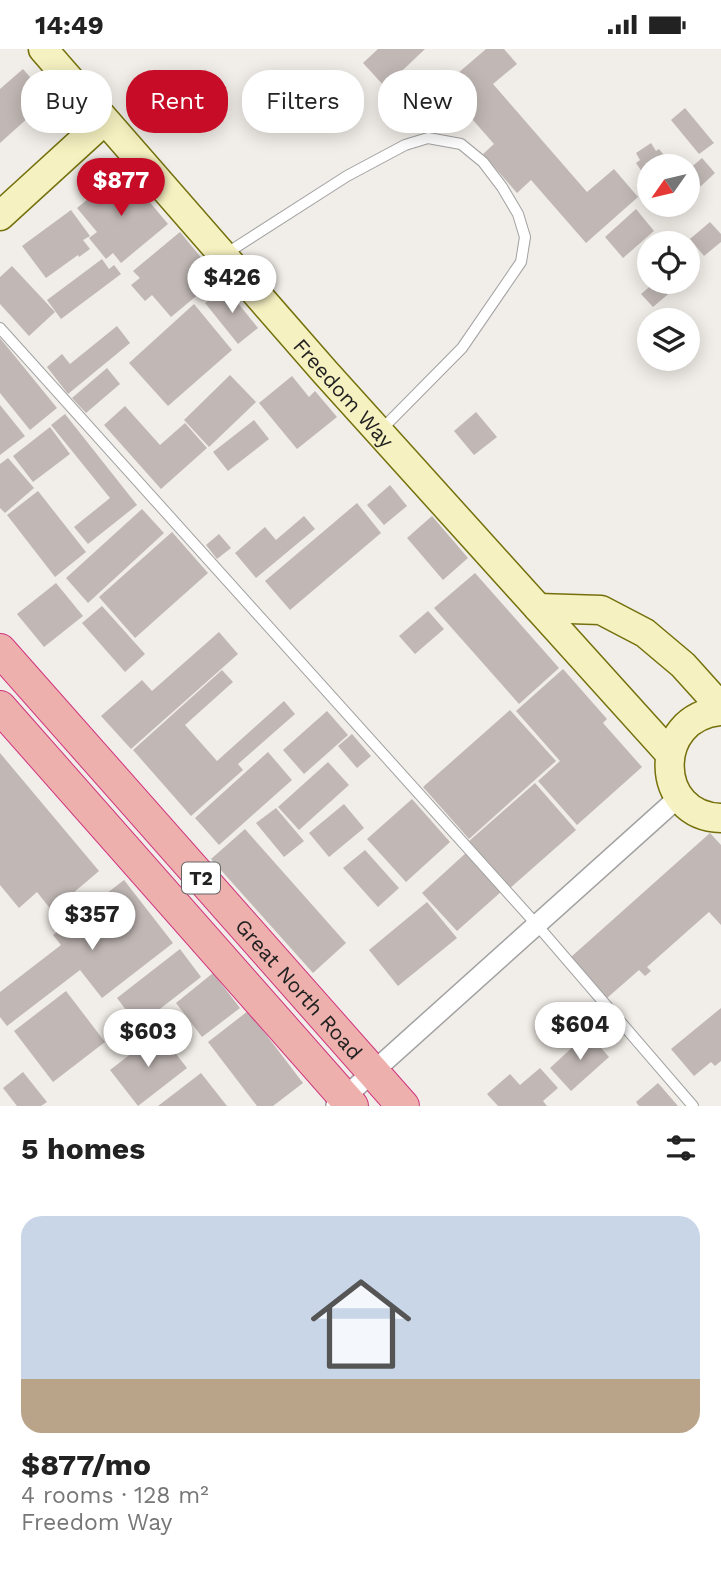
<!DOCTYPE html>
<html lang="en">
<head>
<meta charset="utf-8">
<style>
  :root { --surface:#fff; --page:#f6f6f6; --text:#222; --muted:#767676; --accent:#c60c27 }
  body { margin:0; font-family:"Work Sans",sans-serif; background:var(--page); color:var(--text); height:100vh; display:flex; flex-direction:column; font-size:26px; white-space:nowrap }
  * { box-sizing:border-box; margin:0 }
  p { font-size:23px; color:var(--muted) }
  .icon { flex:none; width:38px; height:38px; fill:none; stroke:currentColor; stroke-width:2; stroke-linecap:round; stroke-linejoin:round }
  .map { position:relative; height:1057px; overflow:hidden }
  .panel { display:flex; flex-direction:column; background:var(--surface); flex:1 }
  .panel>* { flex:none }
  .banner { position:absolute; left:21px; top:21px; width:679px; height:63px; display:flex; gap:14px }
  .needle { width:46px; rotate:236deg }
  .buttons { position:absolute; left:637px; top:105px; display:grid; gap:14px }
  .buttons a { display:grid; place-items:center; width:63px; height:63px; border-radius:50%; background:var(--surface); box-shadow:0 4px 18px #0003; font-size:35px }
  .price { position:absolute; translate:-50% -60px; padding:0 16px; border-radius:24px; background:#fff; color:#222; font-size:23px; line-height:46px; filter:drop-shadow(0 2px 4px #0008) }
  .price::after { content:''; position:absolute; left:50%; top:42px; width:21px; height:16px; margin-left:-10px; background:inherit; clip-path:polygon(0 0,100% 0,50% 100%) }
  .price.on { background:var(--accent); color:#fff }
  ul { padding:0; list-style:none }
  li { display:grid; align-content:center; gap:14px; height:371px; padding:0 21px }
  li span { display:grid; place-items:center; height:217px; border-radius:21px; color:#555 }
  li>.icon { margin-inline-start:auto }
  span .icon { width:126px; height:126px; fill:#fffc; stroke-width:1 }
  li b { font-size:30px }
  h2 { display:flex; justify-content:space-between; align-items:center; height:84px; padding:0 21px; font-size:30px }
  .chip { padding:0 24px; border-radius:28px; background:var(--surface); box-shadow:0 4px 18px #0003; font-size:24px; line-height:63px }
  .chip.on { background:var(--accent); color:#fff }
  .status { display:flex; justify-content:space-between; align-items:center; height:49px; padding:0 35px; background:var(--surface); direction:ltr }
  .status svg { height:19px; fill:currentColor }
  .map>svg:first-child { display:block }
  .building { fill:#c1b8b5 }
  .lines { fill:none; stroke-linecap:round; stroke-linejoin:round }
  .service-casing { stroke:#a2a2a2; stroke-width:12 }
  .minor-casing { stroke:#a2a2a2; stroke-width:22 }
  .secondary-casing { stroke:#74710c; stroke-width:31 }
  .trunk-casing { stroke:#d13380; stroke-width:34 }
  .service { stroke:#fff; stroke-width:10 }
  .minor { stroke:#fff; stroke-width:19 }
  .secondary { stroke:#f6f1c1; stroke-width:28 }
  .trunk { stroke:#edb0ac; stroke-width:32 }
  .labels { text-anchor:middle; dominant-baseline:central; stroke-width:5; stroke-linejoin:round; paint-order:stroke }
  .shield { fill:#fff; stroke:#646464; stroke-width:2 }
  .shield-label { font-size:19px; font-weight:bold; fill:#212121 }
  .street-label { font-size:21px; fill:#212121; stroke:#fff }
</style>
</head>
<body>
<div class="status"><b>14:49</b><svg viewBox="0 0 49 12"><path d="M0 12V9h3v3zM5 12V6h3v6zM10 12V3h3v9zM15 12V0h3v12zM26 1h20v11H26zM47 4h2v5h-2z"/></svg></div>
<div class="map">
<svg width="721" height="1057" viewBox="0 0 721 1057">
  <rect width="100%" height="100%" fill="#f1ede8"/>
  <g class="building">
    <path d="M378 0H425L385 38 363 14Z"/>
    <path d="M486 0H504L517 15 493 35 587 143 614 120 638 148 586 194 531 131 517 144 483 105 494 95 443 37Z"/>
    <path d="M23 20 49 50 0 94V40Z"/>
    <path d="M685 59 714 94 699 105 671 71Z"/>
    <path d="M651 94 656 102 659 100 668 111 665 113 669 117H649V133L636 114 640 111 636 104Z"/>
    <path d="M702 109 715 124 688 149V121Z"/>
    <path d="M123 121 168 175 121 214 113 204 106 210 89 189 97 183 77 159Z"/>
    <path d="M636 160 654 182 623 209 605 188Z"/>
    <path d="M71 161 90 187 83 191 90 200 79 208 78 206 46 229 22 197Z"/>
    <path d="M710 173 721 185V193L704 207 690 190Z"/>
    <path d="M180 183 218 229 171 268 152 246 145 252 131 236 140 229 133 222Z"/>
    <path d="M102 210 109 220 114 216 121 225 61 270 47 251Z"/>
    <path d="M12 217 55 263 29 287 0 255V228Z"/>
    <path d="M655 233 680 235 653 258 641 245Z"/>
    <path d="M225 238 258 279 238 295 205 254Z"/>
    <path d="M194 255 232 301 168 357 129 314Z"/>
    <path d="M117 277 130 294 68 345 47 318 62 305 70 315Z"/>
    <path d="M0 289 57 359 30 381 0 344Z"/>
    <path d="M107 319 120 335 86 364 72 349Z"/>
    <path d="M230 326 256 353 209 398 184 371Z"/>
    <path d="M292 327 309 348 315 342 337 368 297 400 259 354Z"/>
    <path d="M0 356 25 387 0 406Z"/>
    <path d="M125 357 160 396 185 374 207 399 161 440 104 376Z"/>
    <path d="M476 363 497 388 474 406 454 382Z"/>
    <path d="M65 365 137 456 88 495 74 478 110 449 51 376Z"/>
    <path d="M254 371 269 390 228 422 213 403Z"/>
    <path d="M50 378 70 405 33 433 13 407Z"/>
    <path d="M8 409 34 439 5 464 0 459V415Z"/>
    <path d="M390 436 407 457 384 476 367 456Z"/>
    <path d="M38 442 86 503 55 528 7 466Z"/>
    <path d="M357 454 381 484 290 561 265 532Z"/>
    <path d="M142 460 164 484 88 554 66 529Z"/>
    <path d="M304 467 315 480 256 529 235 504 265 478 276 491Z"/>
    <path d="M432 467 468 509 443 531 407 489Z"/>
    <path d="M172 483 208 524 135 589 99 548Z"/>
    <path d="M219 485 231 499 217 510 206 496Z"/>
    <path d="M475 524 559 619 519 655 434 559Z"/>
    <path d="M56 534 83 567 44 598 17 565Z"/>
    <path d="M102 557 145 605 125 623 82 574Z"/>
    <path d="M428 562 444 580 415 605 399 587Z"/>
    <path d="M219 583 238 605 131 700 101 667 142 631 152 642Z"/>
    <path d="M563 620 607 670 603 674 642 718 577 776 538 732 560 712 516 662Z"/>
    <path d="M222 621 233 633 185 676 217 712 284 652 295 665 238 715 243 721 191 767 133 701Z"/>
    <path d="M510 661 556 712 469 790 423 738Z"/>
    <path d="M327 662 348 686 304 725 283 701Z"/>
    <path d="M352 685 371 707 357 719 338 697Z"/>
    <path d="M268 703 292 731 219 796 195 769Z"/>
    <path d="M0 704 99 822 52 862 37 843 19 859 0 836Z"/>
    <path d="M328 713 349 736 299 781 278 758Z"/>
    <path d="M535 734 576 781 509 840 468 793Z"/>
    <path d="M412 750 450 793 406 833 367 790Z"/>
    <path d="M344 755 364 779 329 808 309 784Z"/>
    <path d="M276 759 304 792 284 808 256 774Z"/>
    <path d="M245 780 346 894 313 924 211 810Z"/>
    <path d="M710 784 721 796V876L709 863 647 918 651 922 645 927 639 921 607 949 571 908Z"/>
    <path d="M365 801 399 839 378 858 343 819Z"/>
    <path d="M467 803 502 842 457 882 422 844Z"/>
    <path d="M124 831 173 894 102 949 80 921 7 977 0 968V943L61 896 53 886Z"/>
    <path d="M427 853 457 889 398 937 369 901Z"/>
    <path d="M180 900 201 928 138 977 117 949Z"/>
    <path d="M213 924 240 959 202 988 176 954Z"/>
    <path d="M66 942 105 993 53 1033 14 982Z"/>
    <path d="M721 959V1012L715 1017 711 1013 694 1027 671 1000Z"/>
    <path d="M248 962 303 1034 273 1057H257L208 993Z"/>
    <path d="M159 983 187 1019 138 1057 110 1021Z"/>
    <path d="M588 984 609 1008 571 1042 550 1019Z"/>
    <path d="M540 1019 558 1039 543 1052 547 1057H498L487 1045 510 1025 520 1036Z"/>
    <path d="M23 1023 47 1053 41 1057H17L3 1039Z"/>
    <path d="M201 1024 227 1057H158Z"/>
    <path d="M658 1034 678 1057H639L636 1053Z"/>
  </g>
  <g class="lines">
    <defs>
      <g id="service">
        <path d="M227 204 347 127 405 96 428 89 461 95 483 113 502 138 518 165 525 188 521 213 462 299 382 380"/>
        <path d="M0 279 537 876 693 1057"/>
      </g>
      <path id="minor" d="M336 1056 679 748"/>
      <g id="secondary">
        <path id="s1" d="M43 0 325 323 670 705"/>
        <path d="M0 167 104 72"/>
        <path d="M538 559 601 561 645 584 683 616 721 658"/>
        <path d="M721 662C651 668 654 768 721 769"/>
      </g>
      <g id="trunk">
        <path id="s2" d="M0 601 403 1057"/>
        <path d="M0 658 352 1057"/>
      </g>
    </defs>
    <use href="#service" class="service-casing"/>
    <use href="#minor" class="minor-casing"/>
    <use href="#secondary" class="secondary-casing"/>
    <use href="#trunk" class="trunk-casing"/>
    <use href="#service" class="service"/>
    <use href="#minor" class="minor"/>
    <use href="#secondary" class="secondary"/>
    <use href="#trunk" class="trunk"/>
  </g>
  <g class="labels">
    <rect class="shield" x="182" y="813.5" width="38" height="31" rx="5"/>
    <g class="shield-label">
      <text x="201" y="829">T2</text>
    </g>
    <g class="street-label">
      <text stroke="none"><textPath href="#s1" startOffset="457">Freedom Way</textPath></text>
      <text stroke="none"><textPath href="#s2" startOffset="452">Great North Road</textPath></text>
    </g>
  </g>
</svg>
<div class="buttons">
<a><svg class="needle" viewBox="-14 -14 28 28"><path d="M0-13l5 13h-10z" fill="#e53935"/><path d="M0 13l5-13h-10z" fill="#767676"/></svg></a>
<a><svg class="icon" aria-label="locate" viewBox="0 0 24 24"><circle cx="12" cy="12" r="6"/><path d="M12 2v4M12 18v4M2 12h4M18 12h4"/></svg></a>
<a><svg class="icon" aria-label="layers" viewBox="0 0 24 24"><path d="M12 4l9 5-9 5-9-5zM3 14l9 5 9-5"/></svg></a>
</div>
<b class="price on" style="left:121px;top:169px">$877</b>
<b class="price" style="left:232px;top:266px">$426</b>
<b class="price" style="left:92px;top:903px">$357</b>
<b class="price" style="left:580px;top:1013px">$604</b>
<b class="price" style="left:148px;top:1020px">$603</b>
<div class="banner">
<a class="chip">Buy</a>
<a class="chip on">Rent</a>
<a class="chip">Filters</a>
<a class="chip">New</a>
</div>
</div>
<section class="panel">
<h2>5 homes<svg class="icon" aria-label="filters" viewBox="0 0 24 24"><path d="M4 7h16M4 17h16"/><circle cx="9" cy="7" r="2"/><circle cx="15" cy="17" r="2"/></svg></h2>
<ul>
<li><span style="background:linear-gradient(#c9d6e8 75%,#b9a48a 0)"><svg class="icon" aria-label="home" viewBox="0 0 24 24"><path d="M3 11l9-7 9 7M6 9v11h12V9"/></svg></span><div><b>$877/mo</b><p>4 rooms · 128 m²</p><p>Freedom Way</p></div></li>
</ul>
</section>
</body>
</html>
